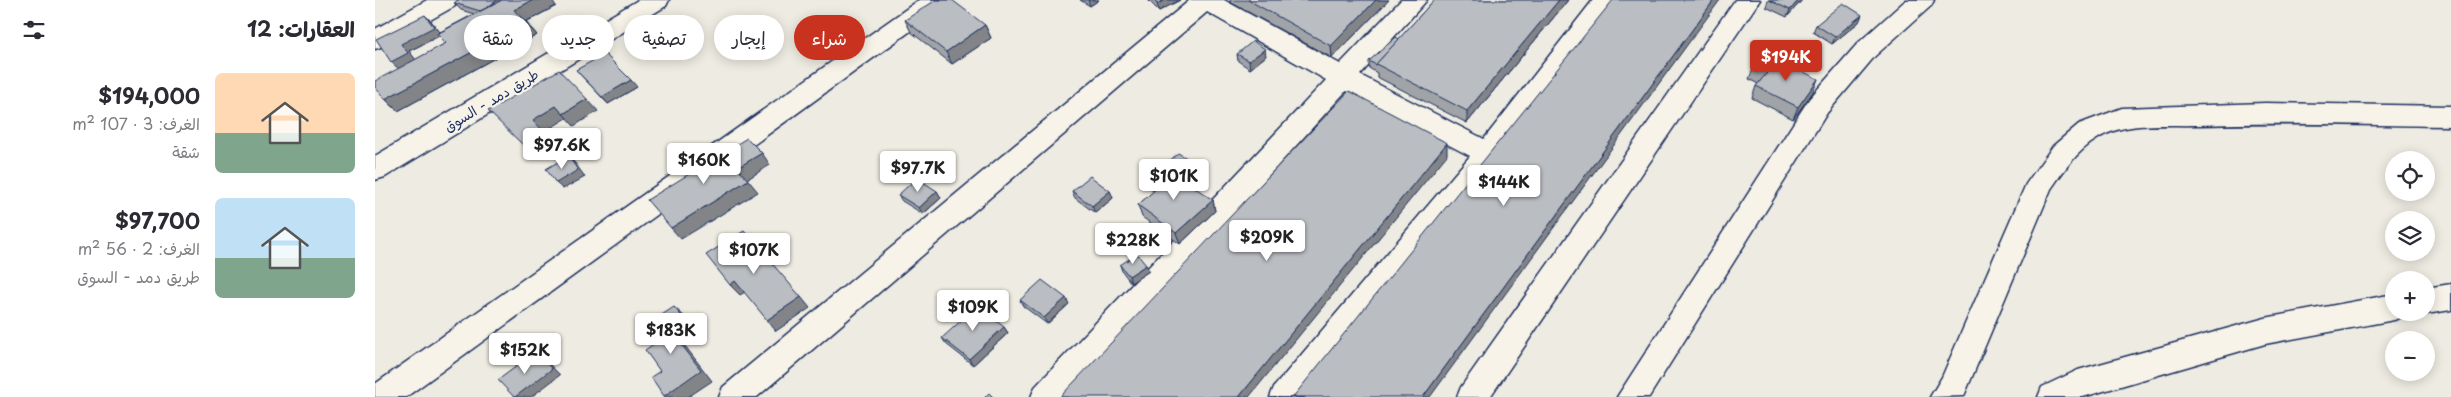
<!DOCTYPE html>
<html lang="ar">
<head>
<meta charset="utf-8">
<style>
  :root { --surface:#fff; --page:#f7f7f7; --text:#2b2b33; --muted:#7c7c81; --accent:#c8321e }
  body { margin:0; font-family:"Playpen Sans","Playpen Sans Arabic",sans-serif; background:var(--page); color:var(--text); direction:rtl; height:100vh; display:flex; flex-direction:column; font-size:19px; white-space:nowrap }
  * { box-sizing:border-box; margin:0 }
  p { font-size:16px; color:var(--muted) }
  .icon { flex:none; width:28px; height:28px; fill:none; stroke:currentColor; stroke-width:2; stroke-linecap:round; stroke-linejoin:round }
  .map { position:relative; flex:1; overflow:hidden; direction:ltr }
  .panel { display:flex; flex-direction:column; background:var(--surface); width:375px }
  .panel>* { flex:none }
  .hud { position:absolute; left:15px; top:15px; width:475px; height:45px; direction:rtl; display:flex; gap:10px }
  .buttons { position:absolute; left:2010px; top:151px; display:grid; gap:10px }
  .buttons a { display:grid; place-items:center; width:50px; height:50px; border-radius:50%; background:var(--surface); box-shadow:0 2px 12px #0003; font-size:25px }
  .price { position:absolute; translate:-50% -42px; padding:0 11px; border-radius:5px; background:#fff; color:#222; font-size:16px; line-height:32px; filter:drop-shadow(0 1px 2px #0008) }
  .price::after { content:''; position:absolute; left:50%; top:30px; width:15px; height:11px; margin-left:-8px; background:inherit; clip-path:polygon(0 0,100% 0,50% 100%) }
  .price.active { background:var(--accent); color:#fff }
  ul { padding:0; list-style:none }
  li { display:flex; align-items:center; gap:15px; height:125px; padding:0 20px }
  li span { display:grid; place-items:center; flex:none; width:140px; height:100px; border-radius:8px; color:#555 }
  li>.icon { margin-inline-start:auto }
  span .icon { width:60px; height:60px; fill:#fffc; stroke-width:1 }
  li b { font-size:21px }
  h2 { display:flex; justify-content:space-between; align-items:center; height:60px; padding:0 20px; font-size:21px }
  .pill { padding:0 18px; border-radius:22px; background:var(--surface); box-shadow:0 2px 12px #0003; font-size:18px; line-height:45px }
  .pill.active { background:var(--accent); color:#fff }
  main { display:flex; flex:1; min-height:0 }
  .map>svg:first-child { display:block }
  .lines { fill:none; stroke-linecap:round; stroke-linejoin:round }
  .minor-casing { stroke:#1b2f5e; stroke-width:3 }
  .major-casing { stroke:#1b2f5e; stroke-width:3 }
  .minor { fill:#f7f3e8; fill-rule:evenodd }
  .major { fill:#f7f3e8; fill-rule:evenodd }
  .wall { fill:#a0a3a7; stroke:#1b2f5e; fill-rule:evenodd }
  .shaded-wall { fill:#828488; stroke:#1b2f5e }
  .building { fill:#babdc2; stroke:#1b2f5e }
  .labels { text-anchor:middle; dominant-baseline:central; stroke-width:4.5; stroke-linejoin:round; paint-order:stroke }
  .street-label { font-size:14px; fill:#1b2f5e; stroke:#f7f3e8 }
</style>
</head>
<body>
<main>
<div class="map">
<svg width="2076" height="397" viewBox="0 0 2076 397">
  <rect width="100%" height="100%" fill="#eeebe2"/>
  <filter id="ink" filterUnits="userSpaceOnUse"><feTurbulence type="fractalNoise" baseFrequency=".02" numOctaves="2"/><feDisplacementMap in="SourceGraphic" scale="10" xChannelSelector="R" yChannelSelector="G"/><feConvolveMatrix kernelMatrix="1 2 1 2 8 2 1 2 1" color-interpolation-filters="sRGB"/></filter>
  <g filter="url(#ink)">
    <g class="lines">
      <defs>
        <g id="minor">
          <path d="M52 0H83L80 6 9 46 0 49V29Z"/>
          <path d="M544 0H573L570 6 31 397H0V384Z"/>
          <path d="M815 0H849L965 64 1026 0H1052L985 75 1109 139 1218 0H1243L1122 160 929 397H895L899 387 1095 156 971 91 691 397H656L660 387 951 80 832 12 382 397H344L348 387Z"/>
          <path d="M1360 0H1385L1115 397H1082L1086 387Z"/>
          <path d="M1531 0H1559L1556 6 1500 56 1452 113 1274 397H1242L1434 99 1483 43Z"/>
          <path d="M1890 103 2076 106V126C1991 125 1907 122 1822 125 1791 126 1749 121 1722 139 1702 151 1689 170 1676 189L1589 396 1555 397 1567 377 1651 184 1678 146 1704 124 1747 108Z"/>
          <path d="M2076 284V310L2051 314 2048 312H2051V288Z"/>
          <path d="M2019 294V312H2031L2029 316 2019 320 1890 344 1708 397H1663L1667 387 1703 370 1890 318Z"/>
        </g>
        <path id="major" d="M263 0H294L291 6 10 177 0 180V156Z"/>
      </defs>
      <use href="#minor" class="minor-casing"/>
      <use href="#major" class="major-casing"/>
      <use href="#minor" class="minor"/>
      <use href="#major" class="major"/>
    </g>
    <g class="wall">
      <path d="M705 0H724L715 6Z"/>
      <path d="M773 0H805L784 11Z"/>
      <path d="M855 0H1014L957 58 855 2Z"/>
      <path d="M1059 0H1193L1092 123 1002 77V73L994 68V61L1024 39Z"/>
      <path d="M1393 0H1427L1412 17 1391 7Z"/>
      <path d="M79 3 181 6 151 22 162 35 23 111 10 99 24 68 16 62 57 22 65 32 99 14 86 10ZM64 36 71 43 40 60 34 51Z"/>
      <path d="M530 20 610 25 616 38 577 64 536 32Z"/>
      <path d="M1484 22 1457 44 1438 32 1441 25Z"/>
      <path d="M862 54 891 56 875 69 863 61Z"/>
      <path d="M1379 67 1438 92 1418 119 1377 98 1381 86 1383 84 1374 79Z"/>
      <path d="M201 70 262 87 233 104Z"/>
      <path d="M815 160 817 167 802 181 838 200 840 211 805 244 767 217 763 205 779 191 775 189 771 177 787 170 786 169Z"/>
      <path d="M562 191 566 198 548 214 527 201 523 195Z"/>
      <path d="M697 191H735L738 198 720 213 700 198Z"/>
      <path d="M745 265H771L774 271 756 283 747 271Z"/>
      <path d="M645 300 694 304 672 324 648 306Z"/>
      <path d="M629 327 633 333 598 365 571 344 567 338Z"/>
    </g>
    <g class="shaded-wall">
      <path d="M122 0H137L107 12Z"/>
      <path d="M158 0H177L181 6 150 22 139 10Z"/>
      <path d="M713 0H724L715 6Z"/>
      <path d="M790 0H805L784 11 782 4Z"/>
      <path d="M1001 0H1014L957 58 956 46Z"/>
      <path d="M1184 0H1193L1092 123V111Z"/>
      <path d="M1339 0H1345L1055 397H1048Z"/>
      <path d="M1424 0H1427L1412 17 1415 10Z"/>
      <path d="M50 15 57 22 66 35 34 51 41 60 24 69 16 62 26 44Z"/>
      <path d="M1487 15 1484 22 1457 44 1460 37Z"/>
      <path d="M151 23 162 35 23 111 10 99Z"/>
      <path d="M610 25 616 38 577 64 571 52Z"/>
      <path d="M890 49 891 56 875 69 874 61Z"/>
      <path d="M1443 79 1438 92 1418 119 1423 107Z"/>
      <path d="M256 80 262 87 233 104 227 97Z"/>
      <path d="M212 99 223 111 199 126 188 114Z"/>
      <path d="M181 106 192 118 169 132 180 144 159 156 147 144 158 120Z"/>
      <path d="M1072 143V155L874 397H864Z"/>
      <path d="M387 153 395 165 371 180 362 168Z"/>
      <path d="M193 156 200 163 210 177 188 189 181 183Z"/>
      <path d="M815 160 817 167 800 183 798 176Z"/>
      <path d="M373 180 383 192 306 239 296 228Z"/>
      <path d="M562 191 566 198 548 214 544 208Z"/>
      <path d="M735 191 738 198 720 213 717 206Z"/>
      <path d="M838 200 840 211 805 244 801 233Z"/>
      <path d="M771 265 774 271 756 283 754 276Z"/>
      <path d="M360 281 370 292 365 295 355 285Z"/>
      <path d="M426 297 435 308 401 331 392 320Z"/>
      <path d="M691 298 694 304 672 324 669 318Z"/>
      <path d="M299 307 310 317 322 332 307 342 337 381 313 397H291L289 396 296 331Z"/>
      <path d="M629 327 633 333 598 365 594 359Z"/>
      <path d="M161 352 168 358 185 375 156 397H140Z"/>
    </g>
    <g class="building">
      <path d="M83 0H122L113 7 105 11 79 3Z"/>
      <path d="M127 0H158L139 10 151 23 10 99 0 87V81L71 43 62 34Z"/>
      <path d="M561 0H577L610 25 571 52 530 20Z"/>
      <path d="M778 0H790L782 4Z"/>
      <path d="M873 0H1001L956 46Z"/>
      <path d="M1059 0H1184L1092 111 1001 64Z"/>
      <path d="M1238 0H1339L1048 397H918Z"/>
      <path d="M1394 0H1424L1415 10Z"/>
      <path d="M1468 3 1487 15 1460 37 1441 25Z"/>
      <path d="M50 15 59 27 26 44 33 53 16 62 1 39Z"/>
      <path d="M1021 37 1024 39 1001 64V65L994 61Z"/>
      <path d="M878 41 890 49 874 61 862 54Z"/>
      <path d="M230 54 256 80 227 97 201 70Z"/>
      <path d="M1385 59 1408 70 1412 64 1443 79 1423 107 1381 86 1392 73 1379 67Z"/>
      <path d="M184 70 212 99 188 114 181 106 158 120 169 132 147 144 113 111Z"/>
      <path d="M974 91 1072 143 864 397H685Z"/>
      <path d="M372 138 387 153 362 168 373 180 296 228 272 200Z"/>
      <path d="M803 153 815 160 798 176 786 169Z"/>
      <path d="M193 156 203 170 181 183 171 169Z"/>
      <path d="M782 167 807 184 810 181 838 200 801 233 763 205 784 186 771 177Z"/>
      <path d="M715 176 735 191 717 206 697 191Z"/>
      <path d="M542 178 562 191 544 208 523 195Z"/>
      <path d="M369 231 426 297 392 320 360 281 355 285 331 255Z"/>
      <path d="M762 254 771 265 754 276 745 265Z"/>
      <path d="M667 280 691 298 669 318 645 300Z"/>
      <path d="M602 306 629 327 594 359 567 338Z"/>
      <path d="M299 307 311 321 296 331 326 370 289 396 276 377 285 371 270 350 290 336 279 320Z"/>
      <path d="M161 352 177 369 140 397H139L123 380Z"/>
      <path d="M614 393 618 397H610Z"/>
    </g>
  </g>
  <g class="labels">
    <g class="street-label">
      <text transform="translate(116 100) rotate(-31)">طريق دمد - السوق</text>
    </g>
  </g>
</svg>
<div class="buttons">
<a><svg class="icon" aria-label="locate" viewBox="0 0 24 24"><circle cx="12" cy="12" r="6"/><path d="M12 2v4M12 18v4M2 12h4M18 12h4"/></svg></a>
<a><svg class="icon" aria-label="layers" viewBox="0 0 24 24"><path d="M12 4l9 5-9 5-9-5zM3 14l9 5 9-5"/></svg></a>
<a>+</a>
<a>−</a>
</div>
<b class="price active" style="left:1411px;top:82px">$194K</b>
<b class="price" style="left:187px;top:170px">$97.6K</b>
<b class="price" style="left:329px;top:185px">$160K</b>
<b class="price" style="left:543px;top:193px">$97.7K</b>
<b class="price" style="left:799px;top:201px">$101K</b>
<b class="price" style="left:1129px;top:207px">$144K</b>
<b class="price" style="left:892px;top:262px">$209K</b>
<b class="price" style="left:758px;top:265px">$228K</b>
<b class="price" style="left:379px;top:275px">$107K</b>
<b class="price" style="left:598px;top:332px">$109K</b>
<b class="price" style="left:296px;top:355px">$183K</b>
<b class="price" style="left:150px;top:375px">$152K</b>
<div class="hud">
<a class="pill active">شراء</a>
<a class="pill">إيجار</a>
<a class="pill">تصفية</a>
<a class="pill">جديد</a>
<a class="pill">شقة</a>
</div>
</div>
<section class="panel">
<h2>العقارات: 12<svg class="icon" aria-label="filters" viewBox="0 0 24 24"><path d="M4 7h16M4 17h16"/><circle cx="9" cy="7" r="2"/><circle cx="15" cy="17" r="2"/></svg></h2>
<ul>
<li><span style="background:linear-gradient(#ffd9b3 60%,#7fa58c 0)"><svg class="icon" aria-label="home" viewBox="0 0 24 24"><path d="M3 11l9-7 9 7M6 9v11h12V9"/></svg></span><div><b>$194,000</b><p>الغرف: 3 · 107 m²</p><p>شقة</p></div></li>
<li><span style="background:linear-gradient(#bfe0f5 60%,#7fa58c 0)"><svg class="icon" aria-label="home" viewBox="0 0 24 24"><path d="M3 11l9-7 9 7M6 9v11h12V9"/></svg></span><div><b>$97,700</b><p>الغرف: 2 · 56 m²</p><p>طريق دمد - السوق</p></div></li>
</ul>
</section>
</main>
</body>
</html>
